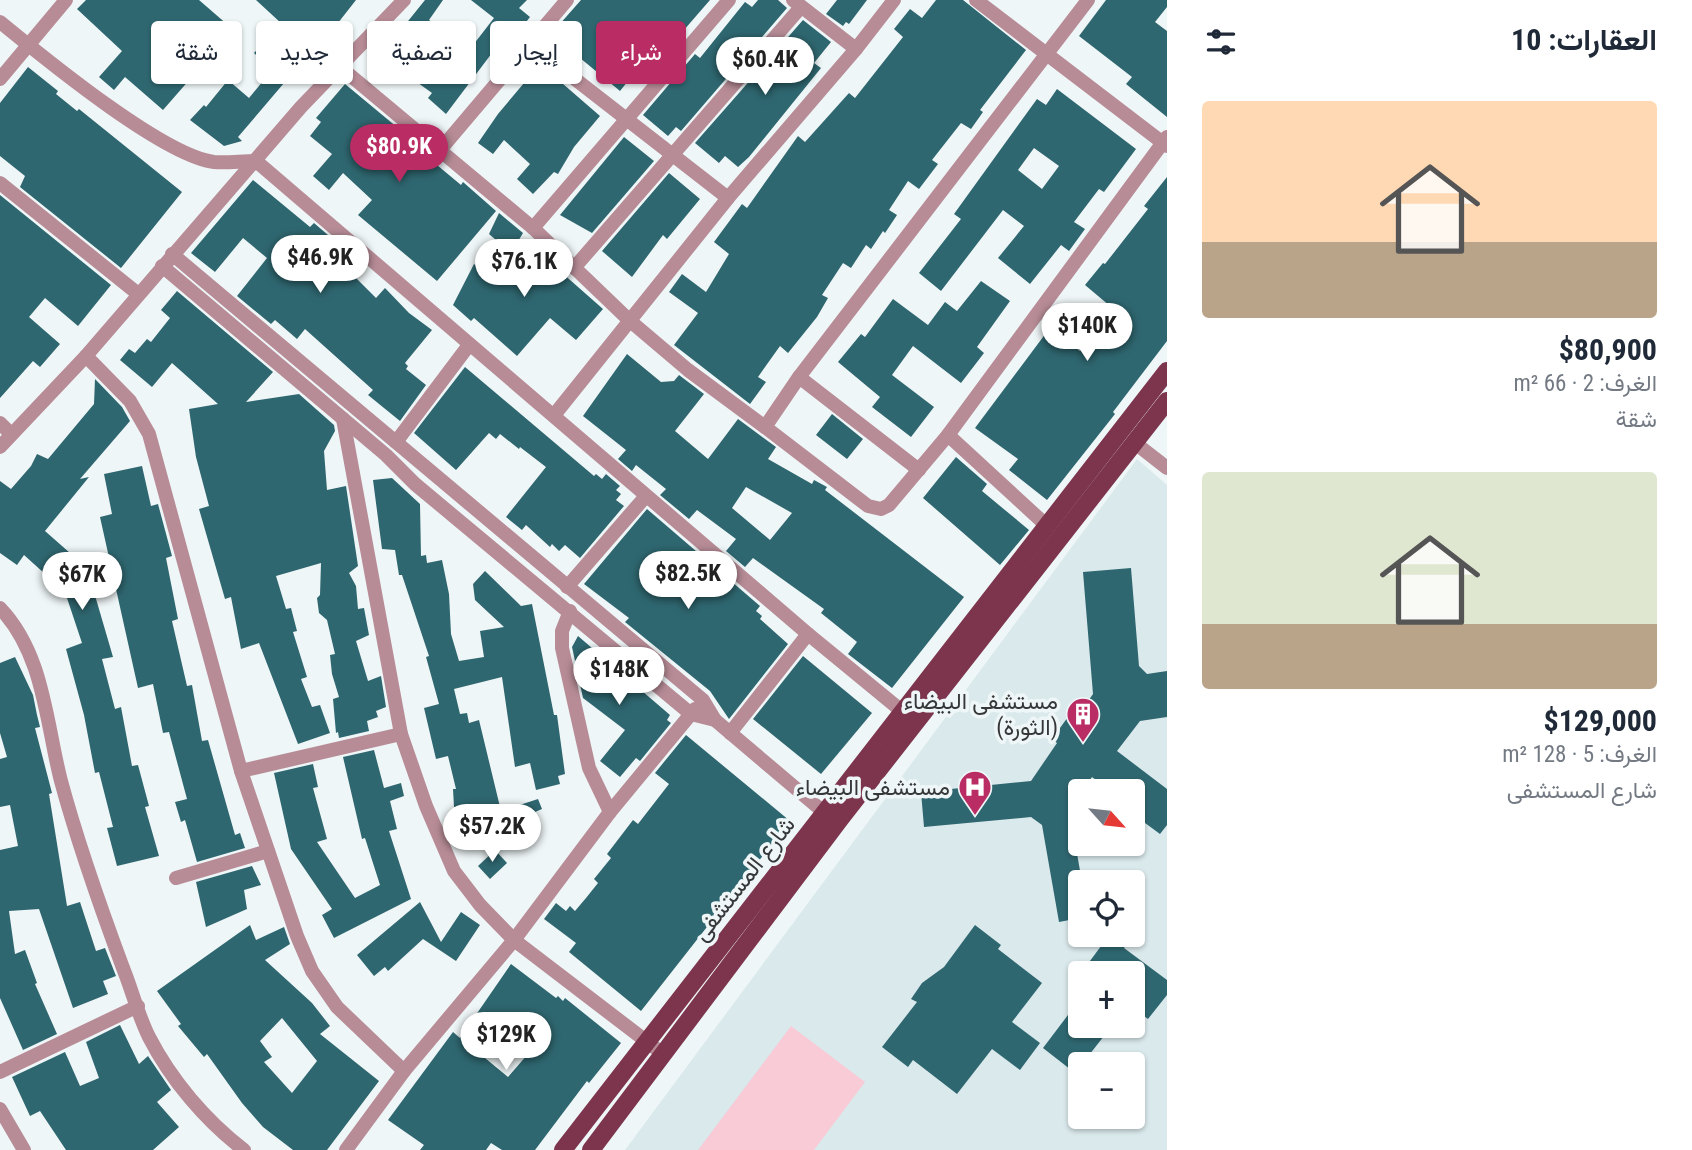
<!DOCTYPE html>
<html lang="ar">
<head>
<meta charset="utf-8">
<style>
  :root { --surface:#fff; --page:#f6f6f7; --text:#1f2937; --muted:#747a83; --accent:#b92d64 }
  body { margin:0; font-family:"Roboto Condensed",Vazirmatn,sans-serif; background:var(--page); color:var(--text); direction:rtl; height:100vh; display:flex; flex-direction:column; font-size:26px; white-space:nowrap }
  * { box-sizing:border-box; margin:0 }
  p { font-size:23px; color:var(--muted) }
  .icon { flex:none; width:38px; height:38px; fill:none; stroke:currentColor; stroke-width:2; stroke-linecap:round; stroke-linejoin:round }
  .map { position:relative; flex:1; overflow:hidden; direction:ltr }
  .sheet { display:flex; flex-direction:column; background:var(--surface); width:525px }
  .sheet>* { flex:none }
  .top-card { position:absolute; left:21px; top:21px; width:665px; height:63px; direction:rtl; display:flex; gap:14px }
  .needle { width:46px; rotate:117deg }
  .fabs { position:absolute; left:1068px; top:779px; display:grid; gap:14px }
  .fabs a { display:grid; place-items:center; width:77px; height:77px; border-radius:7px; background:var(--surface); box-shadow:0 2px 5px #0004; font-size:35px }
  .price { position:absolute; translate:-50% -60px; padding:0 16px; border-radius:24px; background:#fff; color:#222; font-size:23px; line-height:46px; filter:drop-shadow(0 2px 4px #0008) }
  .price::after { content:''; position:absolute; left:50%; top:42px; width:21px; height:16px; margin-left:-10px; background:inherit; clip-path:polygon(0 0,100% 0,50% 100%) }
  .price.selected { background:var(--accent); color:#fff }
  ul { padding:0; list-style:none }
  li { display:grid; align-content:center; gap:14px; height:371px; padding:0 35px }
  li span { display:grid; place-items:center; height:217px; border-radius:7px; color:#555 }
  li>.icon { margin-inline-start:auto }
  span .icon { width:126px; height:126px; fill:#fffc; stroke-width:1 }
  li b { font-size:30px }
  h2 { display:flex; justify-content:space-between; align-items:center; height:84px; padding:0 35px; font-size:30px }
  .chip { padding:0 24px; border-radius:7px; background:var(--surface); box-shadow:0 2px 5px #0004; font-size:24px; line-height:63px }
  .chip.selected { background:var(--accent); color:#fff }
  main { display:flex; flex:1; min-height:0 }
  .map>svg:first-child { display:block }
  .built { fill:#dae9ec; fill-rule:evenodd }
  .green { fill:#f8cbd6 }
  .building { fill:#2f6770; fill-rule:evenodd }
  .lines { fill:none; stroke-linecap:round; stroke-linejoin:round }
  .minor { stroke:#b78c97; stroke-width:14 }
  .primary { stroke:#7c354c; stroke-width:18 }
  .labels { text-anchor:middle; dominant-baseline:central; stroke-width:7; stroke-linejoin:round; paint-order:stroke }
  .poi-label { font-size:23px; fill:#353738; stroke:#eff6f7; text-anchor:end }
  .street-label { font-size:23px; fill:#353738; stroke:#eff6f7 }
</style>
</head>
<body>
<main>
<section class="sheet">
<h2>العقارات: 10<svg class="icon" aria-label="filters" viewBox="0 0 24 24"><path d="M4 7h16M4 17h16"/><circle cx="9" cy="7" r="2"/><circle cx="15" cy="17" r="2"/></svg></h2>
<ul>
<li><span style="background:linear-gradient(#ffd9b3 65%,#b9a48a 0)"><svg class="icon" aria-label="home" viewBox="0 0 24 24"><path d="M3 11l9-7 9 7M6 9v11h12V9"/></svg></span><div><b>$80,900</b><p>الغرف: 2 · 66 m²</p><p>شقة</p></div></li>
<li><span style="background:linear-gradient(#dfe7d0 70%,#b9a48a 0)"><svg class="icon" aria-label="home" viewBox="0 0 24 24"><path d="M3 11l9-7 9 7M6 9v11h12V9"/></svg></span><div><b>$129,000</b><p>الغرف: 5 · 128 m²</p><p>شارع المستشفى</p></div></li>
</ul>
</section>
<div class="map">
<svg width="1167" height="1150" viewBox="0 0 1167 1150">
  <rect width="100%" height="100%" fill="#eff6f7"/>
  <path class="built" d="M1137 459 1167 485V1150H625ZM1080 791H1132V844H1080ZM1080 882H1132V934H1080ZM1080 973H1132V1026H1080ZM1080 1064H1132V1116H1080Z"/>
  <path class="green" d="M791 1026 865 1082 814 1150H698Z"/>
  <g class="building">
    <path d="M86 0H199L229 26 193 66 198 70 163 110 125 77 114 90 99 77 122 51 77 9Z"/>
    <path d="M256 0H356L294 79 290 76 238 137 242 141 224 146 190 120 204 105 206 107 228 80 249 98 272 70 254 53 282 24Z"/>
    <path d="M425 0H443L429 20 470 49 494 18 471 0H527L519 8 530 17 498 58 492 53 446 114 428 98 432 93 407 75 410 71 384 51Z"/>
    <path d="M581 0H710L677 38 681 41 662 63 655 57 636 80 632 76 620 91 551 34Z"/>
    <path d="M758 0H778L787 8 681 131 676 127 668 136 643 115 695 54 700 58 745 2 752 7Z"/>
    <path d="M837 0H867L849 24 846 22 843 26 826 14Z"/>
    <path d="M936 0H963L1026 50 980 110 983 112 971 129 961 123 932 160 938 164 919 189 908 181 889 210 897 215 885 233 883 231 871 249 866 245 851 268 843 263 822 295 828 298 817 317 788 353 780 346 758 377 766 382 750 404 674 345 698 313 669 292 682 274 706 292 729 254 714 242 742 204 747 208 798 136 805 142 849 93 855 98 903 37 894 29 910 9 922 18Z"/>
    <path d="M1106 0H1167V7L1155 22 1167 31V117L1126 84 1132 77 1079 36Z"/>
    <path d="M803 20 831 42 814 63 821 68 749 157 738 167 725 156 719 163 695 143Z"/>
    <path d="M540 64 600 116 574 147 558 174 554 172 533 194 517 179 530 164 504 140 493 154 478 143 498 114Z"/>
    <path d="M28 67 58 91 56 94 77 111 79 109 182 192 121 268 20 187 25 176 0 156V103Z"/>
    <path d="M345 84 439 162 437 165 461 185 463 182 496 211 437 281 358 215 372 200 343 173 329 190 313 176 332 154 310 136 321 122 316 118Z"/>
    <path d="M1057 89 1136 149 1104 192 1099 189 1074 222 1085 229 1069 251 1061 245 1030 284 998 258 1024 226 1003 210 941 291 919 273 961 219 954 214 1037 99 1046 105ZM1034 148 1059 166 1042 189 1018 170Z"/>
    <path d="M624 137 654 161 592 233 560 215Z"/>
    <path d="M669 173 700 199 667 239 663 235 632 277 602 251Z"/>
    <path d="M1167 177V341L1113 412 1115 414 1047 500 1009 470 1018 459 975 428 1049 329 1080 351 1095 332 1106 341 1123 317 1085 285 1103 263 1105 264 1148 209 1144 206Z"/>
    <path d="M253 180 310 227 314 223 363 265 354 276 376 298 385 288 409 313 432 330 405 363 408 366 406 369 426 385 400 421 368 395 373 390 305 329 297 339 275 320 271 324 237 296 267 258 243 238 215 272 191 253Z"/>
    <path d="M0 195 111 285 78 326 45 298 29 317 60 344 40 367 33 361 0 398Z"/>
    <path d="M499 213 523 233 511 253 489 234Z"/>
    <path d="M537 245 563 270 561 272 603 309 576 340 550 318 517 356 474 318 471 321 453 305 474 264 482 270 501 247 524 262Z"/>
    <path d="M981 281 1010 301 977 347 984 353 961 383 913 346 892 375 934 407 911 437 872 407 880 397 838 362 861 334 865 337 893 299 928 325 945 302 957 311Z"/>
    <path d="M177 291 273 372 246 402 299 394 334 425 335 431 324 451 327 490 346 486 358 566 349 573 356 586 358 609 364 608 369 635 356 641 368 681 381 676 386 707 376 711 378 717 367 721 369 731 339 738 338 732 336 733 333 699 339 697 332 674 330 655 335 654 327 620 319 613 317 598 320 595 321 563 276 576 286 609 291 608 297 631 293 632 307 677 301 679 312 707 320 705 330 733 298 744 259 643 241 649 231 597 225 599 199 509 209 506 196 457 189 409 218 404 172 363 152 387 120 360 129 349 135 353 147 339 151 342 170 318 161 310Z"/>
    <path d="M627 354 661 382 674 381 679 375 704 394 675 431 708 459 738 419 776 447 768 459 812 484 814 480 827 487 825 490 964 597 892 688 848 654 857 642 821 613 824 609 753 558 745 567 726 551 736 539 697 510 689 519 660 495 666 489 636 465 632 471 618 459 626 450 583 416ZM746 487 792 513 770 540 732 508Z"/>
    <path d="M465 367 594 476 596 474 602 479 606 474 620 486 616 490 621 494 616 500 624 506 580 558 565 545 559 551 552 544 550 547 526 525 522 530 506 517 546 467 520 447 519 449 500 434 496 439 489 433 456 470 414 433Z"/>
    <path d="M95 379 122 407 130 421 80 479 89 477 45 531 87 568 113 657 102 659 115 709 121 707 132 766 138 765 149 806 145 807 159 856 117 866 107 828 113 827 99 772 95 773 84 715 66 649 82 643 65 592 24 555 17 565 0 553V481L11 489 31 466 37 454 48 459 94 404Z"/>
    <path d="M832 414 863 439 847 459 816 435Z"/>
    <path d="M956 457 987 484 982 491 1029 530 1000 565 923 498Z"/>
    <path d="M142 466 151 506 158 504 172 556 166 558 178 619 172 621 187 686 192 685 202 741 208 740 235 835 240 833 245 848 197 862 185 820 181 822 175 802 187 799 169 732 163 733 153 684 138 688 100 517 112 514 104 474Z"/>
    <path d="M392 478 420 504 421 556 426 555 427 563 442 560 449 594 451 634 459 661 484 657 480 631 504 627 475 600 473 584 485 571 521 606 532 604 554 715H557L565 774 558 776 560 784 536 790 530 763 515 767 502 677 454 689 460 714 467 713 469 723 479 720 501 811 538 799 542 809 475 838 461 807H454L453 789H456L448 756 436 759 424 708 439 704 426 657 429 656 402 575H399L395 550 382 549 373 480Z"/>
    <path d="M647 509 760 606 756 611 762 616 760 619 788 644 729 719 710 691 625 622 629 618 584 584Z"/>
    <path d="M1131 568 1139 666 1147 674 1167 671V717L1140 721 1117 751 1167 789V825L1160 834 1141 820 1144 816 1132 807V791H1111L1092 777 1069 808 1082 882 1080 918 1059 922 1042 825 1031 817 924 827 921 792 1031 781 1057 743 1052 739 1073 710 1079 714 1093 694 1083 572Z"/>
    <path d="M578 636 670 715 667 720 671 723 640 761 636 758 620 777 600 761 625 730 583 698 572 647Z"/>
    <path d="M803 656 872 713 821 774 753 719Z"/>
    <path d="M15 657 33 695 37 715 40 727 35 728 52 793 49 794 67 906 80 902 96 951 105 948 116 976 103 981 108 994 73 1008 39 909 9 911 15 954 25 950 37 983 35 984 57 1034 23 1050 0 998V850L18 846 10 805 0 807V759L7 757 0 733V663Z"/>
    <path d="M686 735 790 821 641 1011 569 952 576 943 544 919 556 903 566 911 570 906 575 911 586 898 598 883 594 879 611 858 607 854 633 820 638 824 669 784 655 773Z"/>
    <path d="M374 750 384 788 401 783 404 796 390 801 397 829 389 831 411 899 334 938 322 915 332 909 291 849 274 773 313 764 318 787 313 788 327 839 317 842 355 898 380 885 365 838 362 839 343 757Z"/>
    <path d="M495 850 507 863 490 879 478 866Z"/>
    <path d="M252 866 261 885 244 890 247 909 206 927 196 882Z"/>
    <path d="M420 902 441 942 461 912 480 925 456 961 423 939 388 971 385 967 374 976 357 955Z"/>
    <path d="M250 925 256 940 284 927 290 944 265 960 312 1003 330 1026 320 1034 379 1081 327 1150H293L263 1127 242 1103 207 1054 204 1057 178 1026 181 1024 157 991ZM282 1018 317 1061 292 1093 264 1062 272 1057 260 1041Z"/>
    <path d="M975 925 1001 945 998 949 1042 983 1012 1022 1040 1043 1020 1070 992 1049 957 1094 913 1060 908 1067 882 1047 917 1002 911 999 922 983 944 967Z"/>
    <path d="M1110 934 1127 944 1124 948 1167 980V995L1148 1019 1132 1007V973H1081Z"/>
    <path d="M511 964 556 998 558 996 563 1001 565 998 621 1043 589 1083 587 1081 535 1150H502L491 1143 486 1150H420L424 1145 388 1120 453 1032 460 1038ZM506 1032 534 1047 508 1077 485 1058Z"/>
    <path d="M1071 1011 1080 1018V1026H1090L1104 1036 1075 1073 1043 1048Z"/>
    <path d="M120 1025 139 1064 148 1056 171 1090 157 1102 179 1127 153 1150H66L40 1111 30 1116 12 1077 65 1052 80 1086 99 1078 86 1042Z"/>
  </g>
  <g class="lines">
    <g class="minor">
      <path d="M793 0 856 49"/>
      <path d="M976 0 1167 146"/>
      <path d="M1088 0 799 377 765 427 868 506 881 509 889 505 948 435 1167 137"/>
      <path d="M0 22C43 57 163 156 214 162 227 163 242 161 256 161L808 634 903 712"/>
      <path d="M530 44 728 198"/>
      <path d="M339 66 533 228 629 320 688 370 765 427"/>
      <path d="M0 79 66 0"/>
      <path d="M440 150 567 0"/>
      <path d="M0 183 137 293"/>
      <path d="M533 228 729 0"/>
      <path d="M172 254 703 700 715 720"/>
      <path d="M162 266 386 455 415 484 691 714 715 720 826 814"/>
      <path d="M574 268 801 7"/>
      <path d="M86 356 130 401 149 434 241 771 297 936 312 971 337 1007 404 1071"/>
      <path d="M799 377 919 470"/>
      <path d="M555 414 728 198 856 49 894 0"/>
      <path d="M343 419 401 734 426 806 454 871 480 905 514 940 663 1054"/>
      <path d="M0 423 11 434"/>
      <path d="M948 435 1046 525"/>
      <path d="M396 442 469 345"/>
      <path d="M1135 443 1167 468"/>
      <path d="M0 447 86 356 301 107 404 0"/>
      <path d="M567 587 646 496"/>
      <path d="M0 608C44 654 46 723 61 781 78 844 100 906 123 968 132 990 138 1015 149 1037 171 1080 206 1121 244 1150"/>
      <path d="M570 611 562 631V648L589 768 610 812"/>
      <path d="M730 733 808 634"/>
      <path d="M241 771 401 734"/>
      <path d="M176 878 268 851"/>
      <path d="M0 1072 138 1006"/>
      <path d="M0 1109 24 1150"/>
      <path d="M346 1150 404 1071 514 940 610 812 695 709"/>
    </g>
    <g class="primary">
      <path d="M563 1150 1167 371"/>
      <path d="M591 1150 840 819 1167 401"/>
    </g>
  </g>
  <defs>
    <symbol id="building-pin" viewBox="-11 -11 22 30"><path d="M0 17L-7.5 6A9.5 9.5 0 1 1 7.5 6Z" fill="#b92d64" stroke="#eff6f7"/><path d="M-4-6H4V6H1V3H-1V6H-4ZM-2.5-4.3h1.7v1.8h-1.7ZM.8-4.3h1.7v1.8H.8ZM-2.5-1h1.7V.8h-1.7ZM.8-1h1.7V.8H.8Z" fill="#fff"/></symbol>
    <symbol id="hospital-pin" viewBox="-11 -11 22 30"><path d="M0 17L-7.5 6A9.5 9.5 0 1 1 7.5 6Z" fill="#b92d64" stroke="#eff6f7"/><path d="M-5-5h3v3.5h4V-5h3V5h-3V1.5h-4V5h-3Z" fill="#fff"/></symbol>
  </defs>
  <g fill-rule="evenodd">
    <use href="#building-pin" x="1064" y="695" width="38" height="52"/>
    <use href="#hospital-pin" x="956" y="768" width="38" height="52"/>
  </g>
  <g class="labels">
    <g class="poi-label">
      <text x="1058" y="701">مستشفى البيضاء<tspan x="1058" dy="26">(الثورة)</tspan></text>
      <text x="950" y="787">مستشفى البيضاء</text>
    </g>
    <g class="street-label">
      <text transform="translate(744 879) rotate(-52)">شارع المستشفى</text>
    </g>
  </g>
</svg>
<div class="fabs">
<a><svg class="needle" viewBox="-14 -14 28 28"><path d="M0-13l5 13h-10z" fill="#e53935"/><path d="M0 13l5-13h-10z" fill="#747a83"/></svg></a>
<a><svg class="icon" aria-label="locate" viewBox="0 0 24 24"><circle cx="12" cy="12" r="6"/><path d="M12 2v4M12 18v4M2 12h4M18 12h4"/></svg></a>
<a>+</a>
<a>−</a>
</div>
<b class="price" style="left:765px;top:97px">$60.4K</b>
<b class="price selected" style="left:399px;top:184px">$80.9K</b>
<b class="price" style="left:320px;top:295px">$46.9K</b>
<b class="price" style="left:524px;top:299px">$76.1K</b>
<b class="price" style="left:1087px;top:363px">$140K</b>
<b class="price" style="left:688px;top:611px">$82.5K</b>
<b class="price" style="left:82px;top:612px">$67K</b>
<b class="price" style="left:619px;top:707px">$148K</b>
<b class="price" style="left:492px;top:864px">$57.2K</b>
<b class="price" style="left:506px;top:1072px">$129K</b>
<div class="top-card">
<a class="chip selected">شراء</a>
<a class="chip">إيجار</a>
<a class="chip">تصفية</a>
<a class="chip">جديد</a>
<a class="chip">شقة</a>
</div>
</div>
</main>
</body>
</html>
